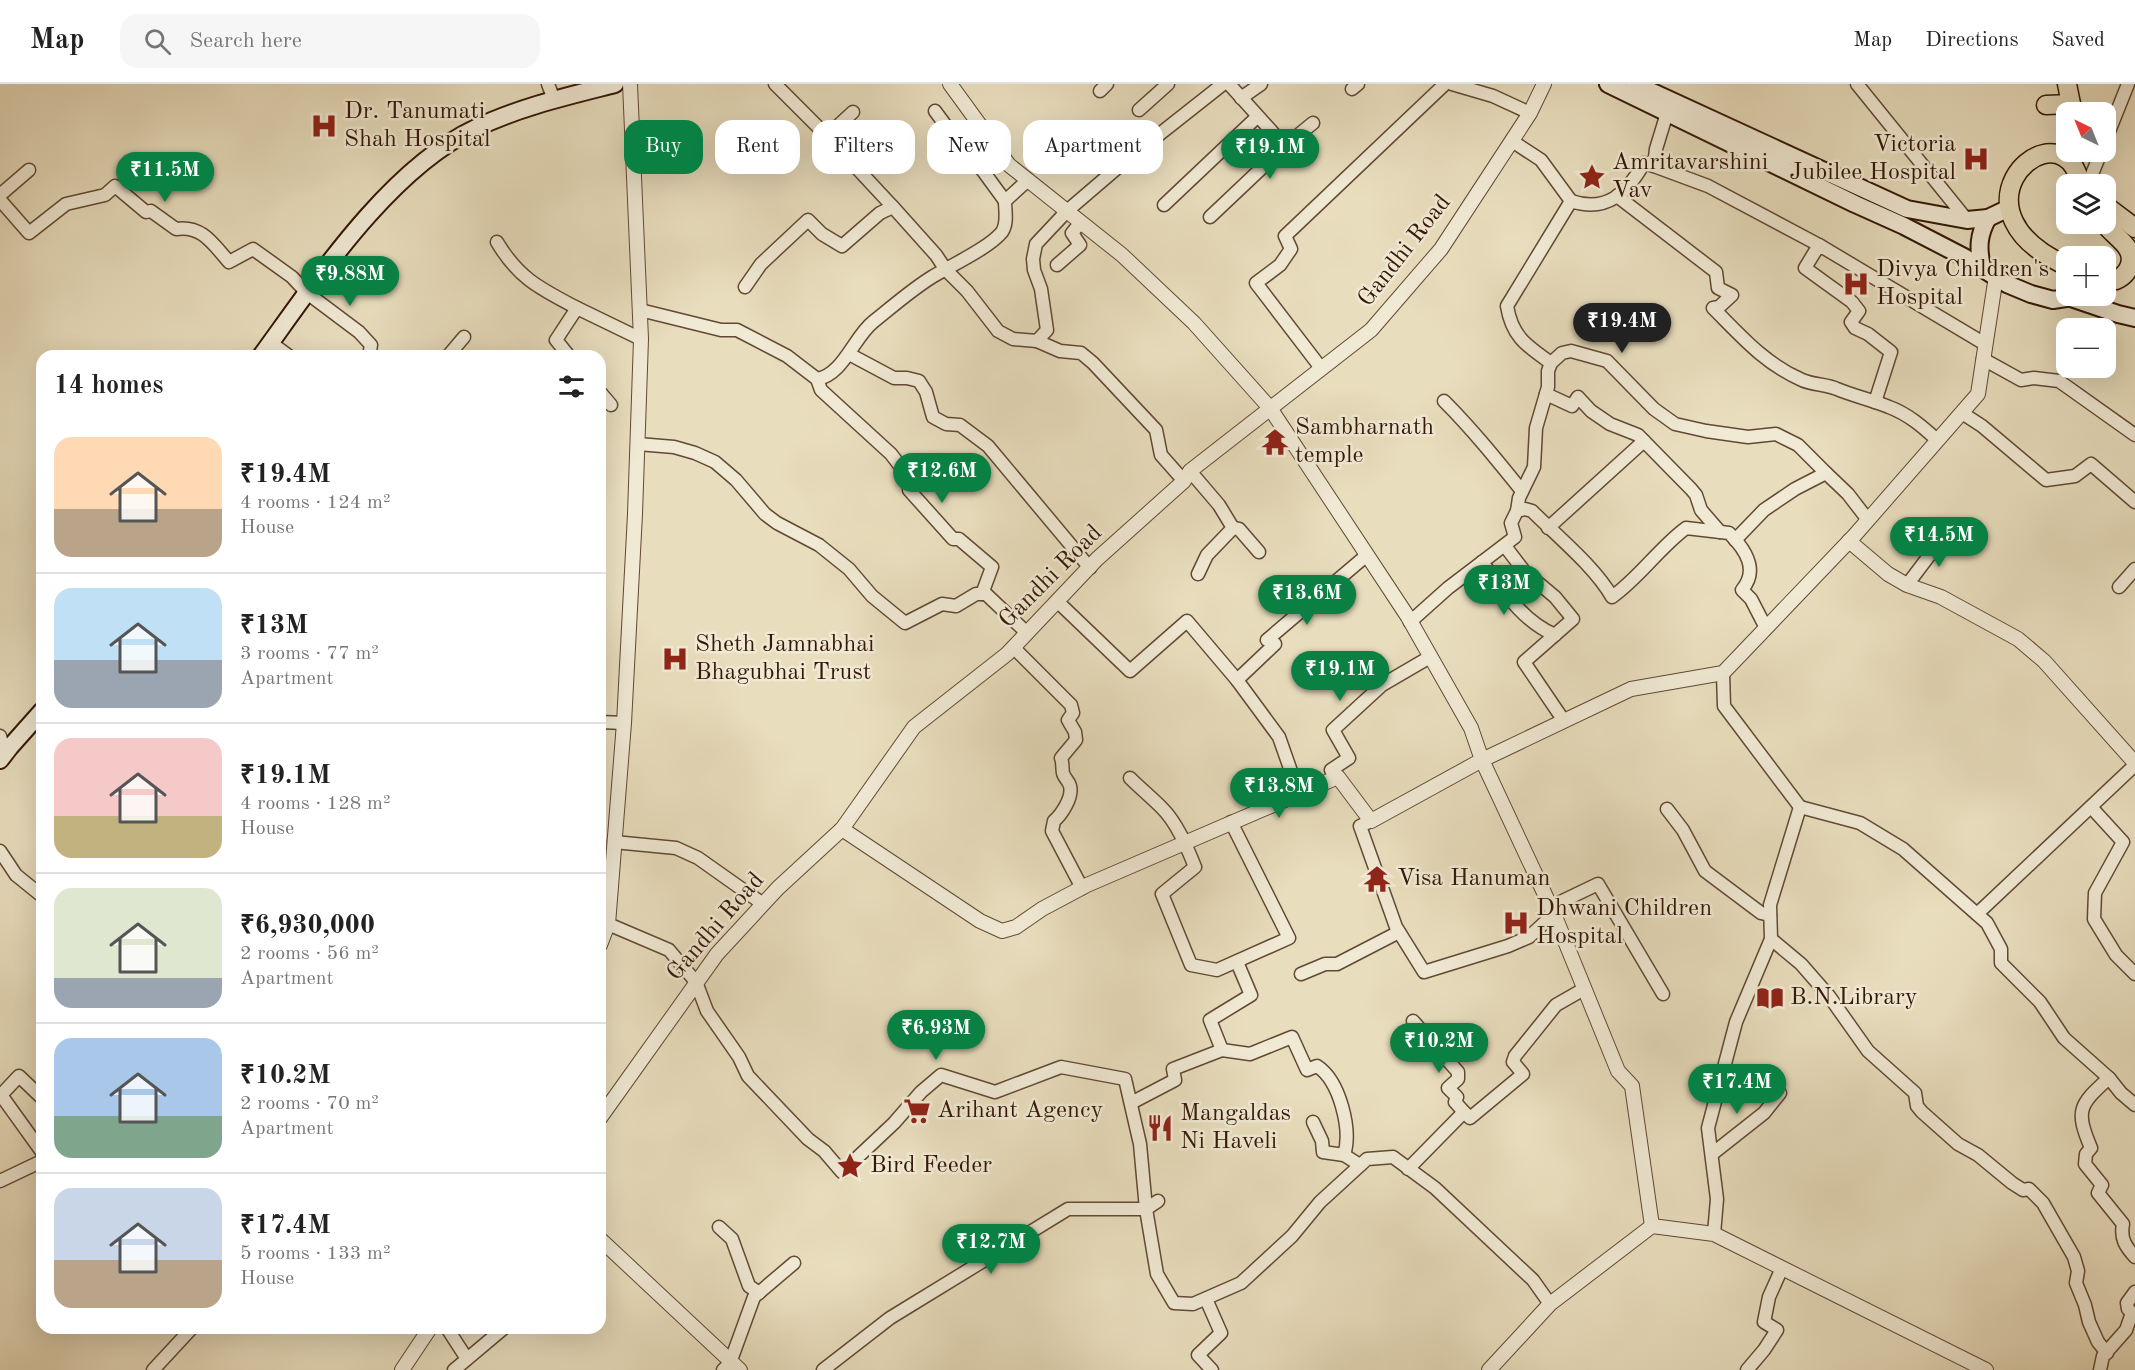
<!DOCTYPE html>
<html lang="en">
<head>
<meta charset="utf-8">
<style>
  :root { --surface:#fff; --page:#f6f6f6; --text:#222; --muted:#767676; --line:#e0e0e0; --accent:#0b8043 }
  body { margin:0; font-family:"Old Standard TT",serif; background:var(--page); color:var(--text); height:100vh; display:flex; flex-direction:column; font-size:22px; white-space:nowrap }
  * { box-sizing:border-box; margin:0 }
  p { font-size:20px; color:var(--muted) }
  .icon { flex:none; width:33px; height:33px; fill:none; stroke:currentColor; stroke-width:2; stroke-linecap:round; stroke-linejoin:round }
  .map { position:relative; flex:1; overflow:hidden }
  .details { position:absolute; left:36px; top:266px; width:570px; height:984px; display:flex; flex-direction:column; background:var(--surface); border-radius:18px; box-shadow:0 6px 24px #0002 }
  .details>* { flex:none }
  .hud { position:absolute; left:624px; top:36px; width:570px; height:54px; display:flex; gap:12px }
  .needle { width:39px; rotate:317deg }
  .controls { position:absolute; left:2056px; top:18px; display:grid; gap:12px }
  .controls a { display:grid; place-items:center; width:60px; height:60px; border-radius:12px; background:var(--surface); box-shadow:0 6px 24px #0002; font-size:30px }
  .price { position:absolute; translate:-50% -51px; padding:0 14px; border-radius:21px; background:var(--accent); color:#fff; font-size:20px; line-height:39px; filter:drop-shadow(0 2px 3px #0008) }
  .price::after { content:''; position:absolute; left:50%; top:36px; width:18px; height:14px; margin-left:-9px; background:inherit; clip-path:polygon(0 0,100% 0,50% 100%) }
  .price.active { background:#222; color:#fff }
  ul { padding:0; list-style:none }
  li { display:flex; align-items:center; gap:18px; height:150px; padding:0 18px }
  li+li { border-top:2px solid var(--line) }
  li span { display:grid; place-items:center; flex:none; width:168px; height:120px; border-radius:18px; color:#555 }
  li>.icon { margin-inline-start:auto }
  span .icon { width:72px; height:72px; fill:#fffc; stroke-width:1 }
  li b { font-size:26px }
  h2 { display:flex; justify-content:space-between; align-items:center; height:72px; padding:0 18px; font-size:26px }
  .tag { padding:0 21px; border-radius:18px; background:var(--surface); box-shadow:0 6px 24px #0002; font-size:21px; line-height:54px }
  .tag.active { background:var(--accent); color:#fff }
  header { display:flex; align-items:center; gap:36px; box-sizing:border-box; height:84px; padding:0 30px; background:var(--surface); border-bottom:2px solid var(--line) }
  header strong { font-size:28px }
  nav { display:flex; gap:33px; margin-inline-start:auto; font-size:21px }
  .search { width:420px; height:54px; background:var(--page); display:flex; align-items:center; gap:15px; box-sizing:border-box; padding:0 21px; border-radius:18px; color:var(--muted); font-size:22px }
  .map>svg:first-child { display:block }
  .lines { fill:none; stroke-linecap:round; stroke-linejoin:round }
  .minor-casing { stroke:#614934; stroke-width:15 }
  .tertiary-casing { stroke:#614934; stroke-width:16 }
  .secondary-casing { stroke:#341806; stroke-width:20 }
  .primary-casing { stroke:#341806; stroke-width:21 }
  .minor { stroke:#f0e9d4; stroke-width:12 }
  .tertiary { stroke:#f0e9d4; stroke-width:14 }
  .secondary { stroke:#f0e9d4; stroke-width:16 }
  .primary { stroke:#e8ddbd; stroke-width:18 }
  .labels { text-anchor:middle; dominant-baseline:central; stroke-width:5; stroke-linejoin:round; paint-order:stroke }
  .poi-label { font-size:24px; fill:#341806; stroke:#f0e9d4; text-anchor:start }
  .street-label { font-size:24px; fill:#341806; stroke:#f0e9d4 }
</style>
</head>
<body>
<header>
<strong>Map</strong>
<div class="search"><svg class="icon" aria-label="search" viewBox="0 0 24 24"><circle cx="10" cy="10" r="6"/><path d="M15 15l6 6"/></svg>Search here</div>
<nav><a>Map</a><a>Directions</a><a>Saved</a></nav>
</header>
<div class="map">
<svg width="2135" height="1286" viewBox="0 0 2135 1286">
  <rect width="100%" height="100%" fill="#e8ddbd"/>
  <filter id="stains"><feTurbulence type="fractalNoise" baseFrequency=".00333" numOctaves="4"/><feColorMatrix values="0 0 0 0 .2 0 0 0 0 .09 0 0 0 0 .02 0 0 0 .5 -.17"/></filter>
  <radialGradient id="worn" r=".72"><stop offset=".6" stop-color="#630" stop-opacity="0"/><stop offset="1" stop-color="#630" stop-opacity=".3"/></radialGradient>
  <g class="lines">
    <defs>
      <g id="minor">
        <path d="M548 0 554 16"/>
        <path d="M775 0 827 52 853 28"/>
        <path d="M1229 0 1285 62"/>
        <path d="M1452 0 1493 12 1530 29"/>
        <path d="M1857 0 1967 136"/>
        <path d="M1352 5 1358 0"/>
        <path d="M1100 7 1107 0"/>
        <path d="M1241 14 1261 0"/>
        <path d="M1139 26 1168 0"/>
        <path d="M935 27 952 50H956L1005 117"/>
        <path d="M1667 29 1656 65 1654 82 1708 102 1819 161"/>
        <path d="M827 52 893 123"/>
        <path d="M2106 55 2128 0"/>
        <path d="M1512 57 1541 76 1571 117"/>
        <path d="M2088 100 2101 68"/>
        <path d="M0 111 29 86"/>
        <path d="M1617 112 1716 188 1718 204 1732 211 1719 223 1713 224C1741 252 1765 280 1802 296 1813 301 1826 300 1837 305 1854 312 1872 316 1889 323 1908 330 1923 343 1937 356"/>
        <path d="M0 116 29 149 66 120 105 111 115 102 146 128 151 127 176 145C202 141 213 160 229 178L253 165 292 193 307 209 359 248 371 261 369 272"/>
        <path d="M1164 121 1257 33"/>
        <path d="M1210 133 1285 62 1313 39"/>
        <path d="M497 158C519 195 541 205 577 224"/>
        <path d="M1057 181 1080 161 1072 149 1081 138"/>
        <path d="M745 203 761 180 808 136 822 150 842 162 880 129 893 123 936 171 946 186 967 207 998 247 1013 255 1037 257 1047 246 1041 205 1034 186 1033 175 1036 160 1067 127 1123 79 1223 0"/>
        <path d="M640 226 721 246H737L787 272 817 295 821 306 891 370 910 395 909 406 953 455H959L992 483 982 510"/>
        <path d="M1037 257 1060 267 1081 269 1093 279 1156 346 1161 371 1184 397"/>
        <path d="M270 258 289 272"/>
        <path d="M849 270 894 294H907L919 297 926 308 933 333 946 340 960 341 988 362 1090 484"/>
        <path d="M448 272 464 253"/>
        <path d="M569 272 556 256 577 224 641 255"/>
        <path d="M1983 275 2021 296 2034 294 2059 297 2135 351"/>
        <path d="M1551 279C1527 262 1512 253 1507 222L1571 117C1607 129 1627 109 1644 79L1654 82"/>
        <path d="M1321 284 1256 199 1280 181 1291 165 1285 152 1445 0"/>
        <path d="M817 295C843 291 854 253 873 238 892 223 911 206 932 193 950 182 989 164 1002 148 1008 139 1005 127 1005 117L1028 96"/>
        <path d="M600 308 611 321"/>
        <path d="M1546 310 1572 322 1578 313 1591 327 1610 340 1638 351 1691 405 1696 411 1701 426 1720 448"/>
        <path d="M1444 317C1472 345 1497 376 1522 407"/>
        <path d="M1875 318 1891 268 1868 250 1855 244 1851 238 1859 227 1852 218 1805 184 1819 161 1985 260"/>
        <path d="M1962 329 1982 342 2046 396 2075 392 2091 380 2135 418"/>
        <path d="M638 360 674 363 695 369 715 378 736 396 765 430 777 439 819 461 849 485 872 512 905 539 942 520 956 522 976 510H986L1027 549"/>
        <path d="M1190 387 1219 421 1233 444 1207 471 1198 490"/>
        <path d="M1517 427 1519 414 1534 383 1536 344 1548 303V287L1551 279 1562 269 1571 267 1607 277 1654 325 1675 340 1706 347 1748 353 1776 350 1798 361 1826 389"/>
        <path d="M1233 444 1239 445 1259 468"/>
        <path d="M1548 444 1644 357"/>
        <path d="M1735 456 1764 426 1795 405 1826 389 1848 410 1868 436"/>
        <path d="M1505 462 1524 487 1555 513 1573 535 1524 578 1564 637"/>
        <path d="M1482 478C1503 506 1522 537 1555 551"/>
        <path d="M1907 501 1947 448"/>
        <path d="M2119 503 2135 485"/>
        <path d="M1057 517 1130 587 1187 537 1237 596 1279 653 1299 710"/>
        <path d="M1410 538 1448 504 1515 453 1511 439 1517 427 1525 425 1532 427C1557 452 1595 483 1612 513 1640 493 1659 464 1686 444L1729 449C1746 466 1759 486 1742 506L1751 515 1766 544"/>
        <path d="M1013 563 1071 621 1073 629 1068 636 1075 648 1076 656 1061 674C1063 679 1062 684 1063 689 1064 694 1069 697 1070 702 1073 713 1062 730 1054 737L1052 747 1082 804"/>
        <path d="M1237 596 1275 560 1267 556 1367 471"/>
        <path d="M600 638 624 639"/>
        <path d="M0 652 2 659 10 663"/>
        <path d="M1130 694C1140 704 1151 713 1162 724 1177 739 1187 763 1195 783L1162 810 1191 881 1217 886 1289 854 1231 738"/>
        <path d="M1335 694 1331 686 1349 674 1333 646 1382 601 1430 573"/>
        <path d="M1800 723 1860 739 1903 765 1987 839 2001 865V879L2040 918 2064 954 2109 994C2079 1021 2075 1026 2091 1064L2086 1070 2085 1080 2102 1101 2098 1109 2123 1140C2120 1155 2126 1163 2135 1173"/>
        <path d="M2091 723 2123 758 2095 809 2094 835 2116 871 2135 890"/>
        <path d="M1667 725 1683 746 1705 787 1761 829 1770 831"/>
        <path d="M1371 737 1360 742 1396 843 1424 888 1508 862 1529 853 1554 830"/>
        <path d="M614 758 676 764 698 774 763 820"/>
        <path d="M0 767 16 791 42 812"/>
        <path d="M1550 823 1598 800 1663 910"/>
        <path d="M1977 830 2135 681"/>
        <path d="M600 843 608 840 669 866 696 898 707 927 739 973 748 992 808 1055 824 1067 842 1088 894 1039 921 1008 941 991 995 1008 1061 983 1125 995 1140 1060 1146 1125 1157 1190 1174 1219 1193 1220 1241 1199 1292 1152 1320 1118 1367 1075 1393 1073 1435 1104 1533 1196 1550 1220"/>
        <path d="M1771 855 1801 880 1829 912 1868 967 1915 1009 1917 1022 1922 1028 1958 1060 1978 1071 2012 1099 2023 1106 2029 1105 2043 1119 2074 1173 2078 1187 2076 1199 2085 1221 2089 1238 2098 1258 2107 1269"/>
        <path d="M1301 890 1325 880H1337L1399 848"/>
        <path d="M1413 937 1458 988V995L1448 1004 1457 1013 1455 1018 1464 1028"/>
        <path d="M1222 966 1210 936 1251 911 1237 878"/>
        <path d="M2109 994 2121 1009 2135 1021"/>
        <path d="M42 1014 19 992 1 1011 42 1068"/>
        <path d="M1131 1019 1175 996 1173 985 1222 966 1250 970 1292 953 1307 986 1317 982C1340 997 1352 1046 1344 1071"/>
        <path d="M1313 1038 1322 1057 1323 1068 1344 1071 1360 1081"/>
        <path d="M1712 1070 1764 1029 1780 1009"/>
        <path d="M1408 1085 1464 1028 1470 1034 1523 990 1513 978 1515 972 1556 921 1584 905"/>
        <path d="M0 1097 42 1077"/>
        <path d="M719 1143 732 1155 749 1202 759 1209"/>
        <path d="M1714 1150 1717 1115 1708 1044 1736 938 1771 855 1770 821 1800 723 1724 622 1723 589"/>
        <path d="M1206 1215 1221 1249 1198 1271 1212 1286"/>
        <path d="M447 1244 467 1275"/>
        <path d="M153 1286 192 1244"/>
        <path d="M454 1286 504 1244"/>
        <path d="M723 1286 730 1279 754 1213 794 1179"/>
        <path d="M823 1286 890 1234 1068 1125H1146L1158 1117"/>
        <path d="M1747 1286 1764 1266 1777 1246 1764 1238 1769 1213 1782 1184"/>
        <path d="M2100 1286 2103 1272 2126 1246 2132 1229 2128 1225 2127 1219 2135 1208"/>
      </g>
      <g id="tertiary">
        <path d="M950 0 1009 81 1122 171 1194 239 1270 324 1408 533 1471 644 1482 676 1554 830 1618 987 1632 1002 1652 1142"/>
        <path d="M1849 457 1888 490 1907 501 1941 513 2018 555 2044 577 2135 679"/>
        <path d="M842 745 980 837 1002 847 1016 843 1042 825 1087 801 1338 693 1371 737 1482 676 1631 605 1723 589 1854 452 1978 310 1996 192"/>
        <path d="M600 861 608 840 624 639 635 430 641 255 630 0"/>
        <path d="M600 1034 717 870 778 804 842 745 914 643 1007 570 1097 475 1184 397 1190 387 1371 246 1441 165 1530 29 1544 0"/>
        <path d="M600 1155 740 1286"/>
        <path d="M402 1286 430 1244"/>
        <path d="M1489 1286 1550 1220 1652 1142 1714 1150 1986 1286"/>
      </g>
      <g id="secondary">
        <path d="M1608 0 1855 120 1904 142 1964 173 2007 200 2031 210 2053 216 2079 212"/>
        <path d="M1635 0 1907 125 1967 136 1988 134 2009 124"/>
        <path d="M1982 183C1978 165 1978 151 1988 134"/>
        <path d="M2071 214 2118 230 2135 234"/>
        <path d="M261 272C317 195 389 85 476 44 520 23 568 12 615 0"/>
        <path d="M0 676 10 663 42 627"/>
      </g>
      <g id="primary">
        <path d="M2067 0 2071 20V28"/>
        <path d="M2046 21 2071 20"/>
        <path d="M2106 122 2135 144"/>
        <path d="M2105 140C2111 149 2122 155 2128 165 2135 177 2128 191 2116 196"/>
        <path d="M2067 182C1949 129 2042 34 2074 83 2077 88 2079 95 2082 100"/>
      </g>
    </defs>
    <use href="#minor" class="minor-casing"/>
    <use href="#tertiary" class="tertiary-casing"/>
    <use href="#secondary" class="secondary-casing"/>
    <use href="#primary" class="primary-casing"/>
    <use href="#minor" class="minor"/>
    <use href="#tertiary" class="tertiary"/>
    <use href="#secondary" class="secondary"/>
    <use href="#primary" class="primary"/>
  </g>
  <defs>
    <symbol id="hospital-bare" viewBox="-9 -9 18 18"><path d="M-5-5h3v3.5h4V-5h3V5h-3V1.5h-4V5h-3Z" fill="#8f2418" stroke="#f0e9d4" stroke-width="2.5" paint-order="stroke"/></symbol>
    <symbol id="sight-bare" viewBox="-9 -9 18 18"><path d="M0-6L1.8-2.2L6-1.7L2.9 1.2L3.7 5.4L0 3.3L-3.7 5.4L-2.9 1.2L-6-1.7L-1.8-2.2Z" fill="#8f2418" stroke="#f0e9d4" stroke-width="2.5" paint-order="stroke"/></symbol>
    <symbol id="temple-bare" viewBox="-9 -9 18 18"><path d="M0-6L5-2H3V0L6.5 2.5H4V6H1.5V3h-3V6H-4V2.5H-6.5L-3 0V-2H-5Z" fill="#8f2418" stroke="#f0e9d4" stroke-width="2.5" paint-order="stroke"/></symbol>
    <symbol id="library-bare" viewBox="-9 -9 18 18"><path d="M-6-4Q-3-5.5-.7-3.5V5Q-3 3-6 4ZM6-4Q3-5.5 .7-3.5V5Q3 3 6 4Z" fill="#8f2418" stroke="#f0e9d4" stroke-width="2.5" paint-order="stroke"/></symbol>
    <symbol id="supermarket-bare" viewBox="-9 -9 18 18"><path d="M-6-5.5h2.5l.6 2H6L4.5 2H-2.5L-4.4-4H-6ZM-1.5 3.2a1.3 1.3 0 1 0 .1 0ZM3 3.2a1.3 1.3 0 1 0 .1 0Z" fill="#8f2418" stroke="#f0e9d4" stroke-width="2.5" paint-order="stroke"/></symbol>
    <symbol id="restaurant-bare" viewBox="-9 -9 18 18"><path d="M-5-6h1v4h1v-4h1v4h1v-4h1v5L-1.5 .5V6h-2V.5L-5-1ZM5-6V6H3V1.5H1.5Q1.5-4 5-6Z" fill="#8f2418" stroke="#f0e9d4" stroke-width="2.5" paint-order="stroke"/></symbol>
  </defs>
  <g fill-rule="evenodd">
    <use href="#hospital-bare" x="305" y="23" width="38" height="38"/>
    <use href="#hospital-bare" x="1957" y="56" width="38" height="38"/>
    <use href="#sight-bare" x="1573" y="74" width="38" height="38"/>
    <use href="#hospital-bare" x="1837" y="181" width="38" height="38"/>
    <use href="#temple-bare" x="1256" y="339" width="38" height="38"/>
    <use href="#hospital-bare" x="656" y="556" width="38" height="38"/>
    <use href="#temple-bare" x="1358" y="776" width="38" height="38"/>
    <use href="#hospital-bare" x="1497" y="820" width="38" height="38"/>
    <use href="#library-bare" x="1751" y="895" width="38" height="38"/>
    <use href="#supermarket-bare" x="898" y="1008" width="38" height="38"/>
    <use href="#restaurant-bare" x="1141" y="1025" width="38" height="38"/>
    <use href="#sight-bare" x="831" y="1063" width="38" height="38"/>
  </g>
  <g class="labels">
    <g class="poi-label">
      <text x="344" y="28">Dr. Tanumati<tspan x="344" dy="28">Shah Hospital</tspan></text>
      <text x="1956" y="61" text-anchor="end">Victoria<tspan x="1956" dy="28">Jubilee Hospital</tspan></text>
      <text x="1612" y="79">Amritavarshini<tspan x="1612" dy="28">Vav</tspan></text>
      <text x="1876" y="186">Divya Children's<tspan x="1876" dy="28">Hospital</tspan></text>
      <text x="1295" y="344">Sambharnath<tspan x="1295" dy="28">temple</tspan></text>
      <text x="695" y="561">Sheth Jamnabhai<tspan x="695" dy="28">Bhagubhai Trust</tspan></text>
      <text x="1397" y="795">Visa Hanuman</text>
      <text x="1536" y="825">Dhwani Children<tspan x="1536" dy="28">Hospital</tspan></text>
      <text x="1790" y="914">B.N.Library</text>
      <text x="937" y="1027">Arihant Agency</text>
      <text x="1180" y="1030">Mangaldas<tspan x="1180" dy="28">Ni Haveli</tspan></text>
      <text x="870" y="1082">Bird Feeder</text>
    </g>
    <g class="street-label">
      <text transform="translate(1405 167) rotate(-52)">Gandhi Road</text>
      <text transform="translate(1051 493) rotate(-45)">Gandhi Road</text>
      <text transform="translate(716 843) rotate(-49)">Gandhi Road</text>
    </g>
  </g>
  <rect width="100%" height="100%" filter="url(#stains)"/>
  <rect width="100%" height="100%" fill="url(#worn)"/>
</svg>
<div class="controls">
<a><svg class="needle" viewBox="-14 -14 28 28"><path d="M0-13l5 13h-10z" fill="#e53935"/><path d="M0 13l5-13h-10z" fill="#767676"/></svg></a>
<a><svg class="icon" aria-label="layers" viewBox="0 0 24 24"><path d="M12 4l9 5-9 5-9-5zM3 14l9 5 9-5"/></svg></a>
<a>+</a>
<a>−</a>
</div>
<b class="price" style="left:1270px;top:96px">₹19.1M</b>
<b class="price" style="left:165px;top:119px">₹11.5M</b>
<b class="price" style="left:350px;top:223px">₹9.88M</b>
<b class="price active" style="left:1622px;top:270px">₹19.4M</b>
<b class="price" style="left:942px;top:420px">₹12.6M</b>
<b class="price" style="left:1939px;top:484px">₹14.5M</b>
<b class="price" style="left:1504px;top:532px">₹13M</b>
<b class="price" style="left:1307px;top:542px">₹13.6M</b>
<b class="price" style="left:1340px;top:618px">₹19.1M</b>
<b class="price" style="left:1279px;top:735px">₹13.8M</b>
<b class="price" style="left:936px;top:977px">₹6.93M</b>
<b class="price" style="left:1439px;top:990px">₹10.2M</b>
<b class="price" style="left:1737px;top:1031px">₹17.4M</b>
<b class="price" style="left:991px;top:1191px">₹12.7M</b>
<div class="hud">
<a class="tag active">Buy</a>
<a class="tag">Rent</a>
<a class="tag">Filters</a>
<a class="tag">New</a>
<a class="tag">Apartment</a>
</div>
<section class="details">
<h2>14 homes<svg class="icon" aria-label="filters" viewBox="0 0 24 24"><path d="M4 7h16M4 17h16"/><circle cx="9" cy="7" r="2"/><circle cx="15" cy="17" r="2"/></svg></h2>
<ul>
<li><span style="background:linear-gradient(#ffd9b3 60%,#b9a48a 0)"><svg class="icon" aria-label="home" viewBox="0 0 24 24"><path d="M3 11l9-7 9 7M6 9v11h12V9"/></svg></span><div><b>₹19.4M</b><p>4 rooms · 124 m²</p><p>House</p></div></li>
<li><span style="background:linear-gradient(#bfe0f5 60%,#9aa5b1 0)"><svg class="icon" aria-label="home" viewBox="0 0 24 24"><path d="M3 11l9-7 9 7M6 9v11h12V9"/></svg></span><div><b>₹13M</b><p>3 rooms · 77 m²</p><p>Apartment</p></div></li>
<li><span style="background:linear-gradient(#f6c9c9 65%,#c2b280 0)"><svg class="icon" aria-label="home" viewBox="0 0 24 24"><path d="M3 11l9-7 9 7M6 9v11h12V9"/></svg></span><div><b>₹19.1M</b><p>4 rooms · 128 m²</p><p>House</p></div></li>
<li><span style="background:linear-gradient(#dfe7d0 75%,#9aa5b1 0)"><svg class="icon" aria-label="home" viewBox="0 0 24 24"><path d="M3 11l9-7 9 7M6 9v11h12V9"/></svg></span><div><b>₹6,930,000</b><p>2 rooms · 56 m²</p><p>Apartment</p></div></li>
<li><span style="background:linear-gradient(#a9c7e8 65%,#7fa58c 0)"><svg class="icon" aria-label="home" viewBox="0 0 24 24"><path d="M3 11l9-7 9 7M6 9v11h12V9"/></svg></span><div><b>₹10.2M</b><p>2 rooms · 70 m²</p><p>Apartment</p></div></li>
<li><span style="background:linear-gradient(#c9d6e8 60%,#b9a48a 0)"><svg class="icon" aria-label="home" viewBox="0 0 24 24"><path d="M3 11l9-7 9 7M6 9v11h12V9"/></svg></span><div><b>₹17.4M</b><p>5 rooms · 133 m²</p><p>House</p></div></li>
</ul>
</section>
</div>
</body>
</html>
